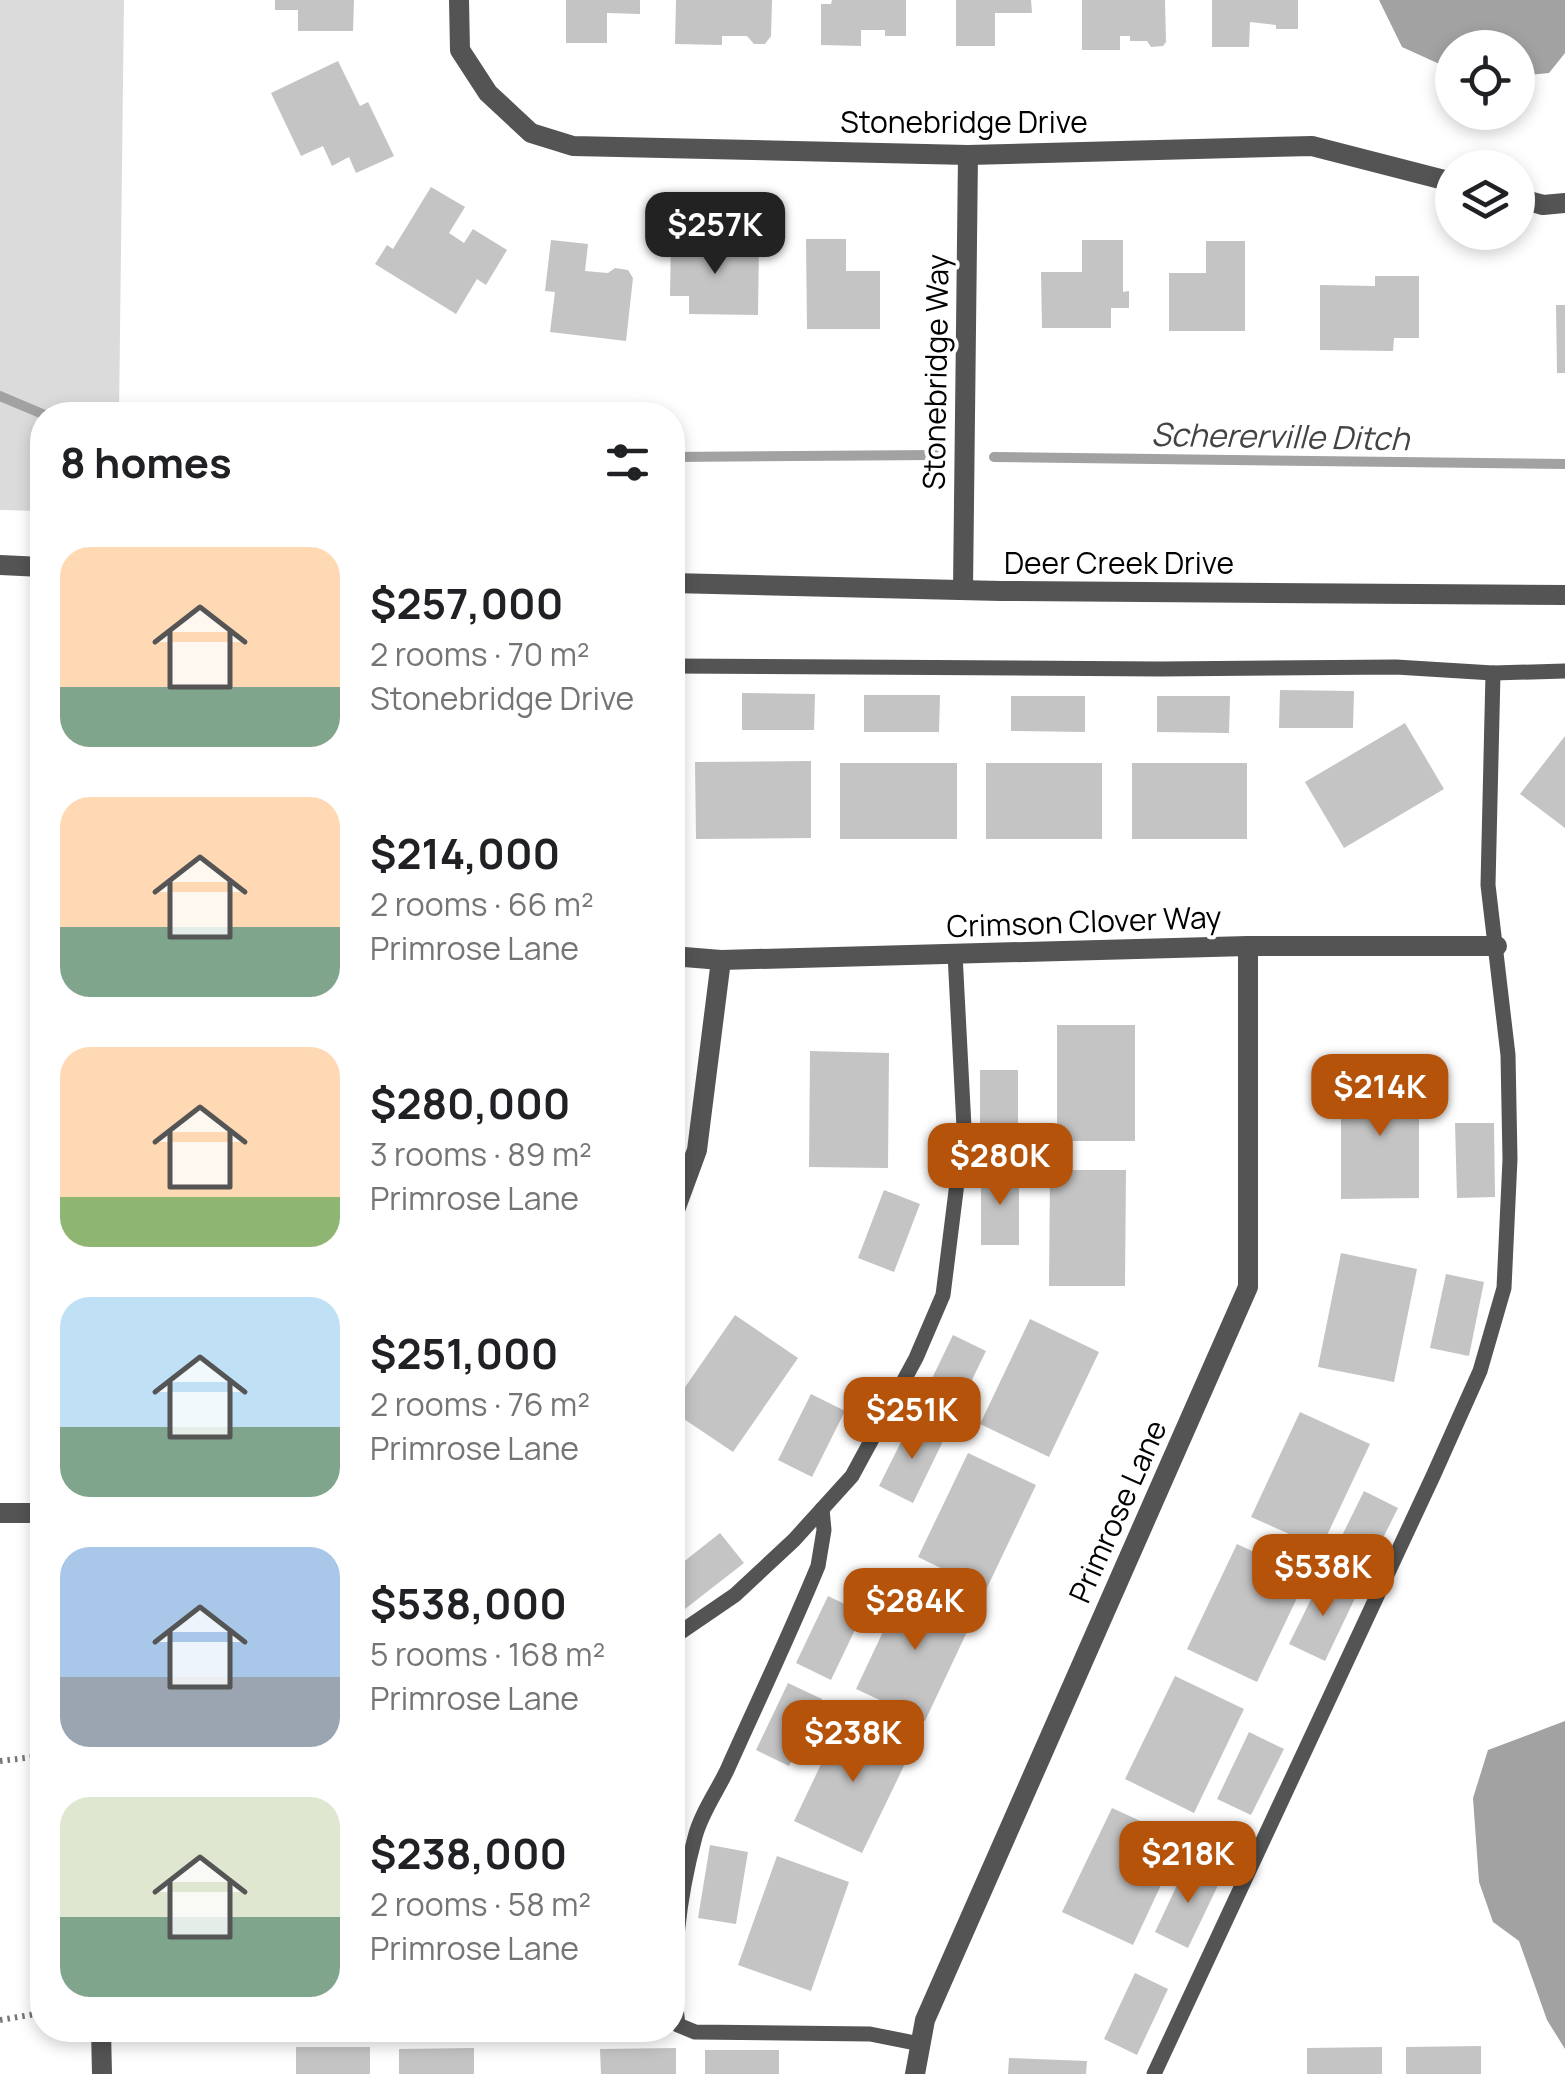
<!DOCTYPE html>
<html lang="en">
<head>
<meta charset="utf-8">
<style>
  :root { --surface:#fff; --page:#f2f2f2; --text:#202124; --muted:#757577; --accent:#b45309 }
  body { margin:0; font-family:Manrope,sans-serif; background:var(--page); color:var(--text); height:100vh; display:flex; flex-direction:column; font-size:38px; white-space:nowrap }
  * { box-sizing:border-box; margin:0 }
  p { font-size:32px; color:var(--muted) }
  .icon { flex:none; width:55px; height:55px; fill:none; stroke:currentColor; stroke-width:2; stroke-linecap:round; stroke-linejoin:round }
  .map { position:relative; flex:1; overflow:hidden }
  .side { position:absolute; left:30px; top:402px; width:655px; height:1640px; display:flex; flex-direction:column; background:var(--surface); border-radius:40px; box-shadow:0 5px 15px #0003 }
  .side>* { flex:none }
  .tools { position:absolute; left:1435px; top:30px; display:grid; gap:20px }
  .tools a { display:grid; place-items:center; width:100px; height:100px; border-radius:50%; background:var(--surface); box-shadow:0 5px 15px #0003; font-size:50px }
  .price { position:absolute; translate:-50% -85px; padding:0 22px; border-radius:20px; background:var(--accent); color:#fff; font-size:32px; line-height:65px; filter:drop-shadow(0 2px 5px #0008) }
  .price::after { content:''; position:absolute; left:50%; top:60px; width:30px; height:22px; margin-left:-15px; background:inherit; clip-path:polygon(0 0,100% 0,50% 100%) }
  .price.on { background:#222; color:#fff }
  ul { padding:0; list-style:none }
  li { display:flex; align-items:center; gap:30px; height:250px; padding:0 30px }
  li span { display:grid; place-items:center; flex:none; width:280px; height:200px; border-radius:30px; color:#555 }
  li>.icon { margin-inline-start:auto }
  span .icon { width:120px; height:120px; fill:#fffc; stroke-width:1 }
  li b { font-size:42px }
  h2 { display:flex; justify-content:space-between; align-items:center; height:120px; padding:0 30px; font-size:42px }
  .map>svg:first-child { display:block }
  .green { fill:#dbdbdb }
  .water { fill:#a2a2a2 }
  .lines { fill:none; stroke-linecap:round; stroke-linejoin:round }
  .stream { stroke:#a2a2a2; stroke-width:10 }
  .building { fill:#c4c4c4 }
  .path { stroke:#767676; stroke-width:6; stroke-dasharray:2.5 5; stroke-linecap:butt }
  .lane { stroke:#545454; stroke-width:15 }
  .street { stroke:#545454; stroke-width:20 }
  .labels { text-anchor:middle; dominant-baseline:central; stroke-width:8; stroke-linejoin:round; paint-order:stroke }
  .street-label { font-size:30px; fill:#000; stroke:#fff }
  .water-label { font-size:32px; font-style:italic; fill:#434343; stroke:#fff }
</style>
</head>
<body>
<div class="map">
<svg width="1565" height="2074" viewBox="0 0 1565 2074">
  <rect width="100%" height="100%" fill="#fff"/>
  <path class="green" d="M0 0H124L119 415H42V511L0 510Z"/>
  <g class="water">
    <path d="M1379 0H1565V53L1549 73 1520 76 1518 75V48H1452V68L1446 67 1402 47Z"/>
    <path d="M1565 1721V2049L1547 2020 1519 1941 1493 1922 1479 1882 1473 1798 1488 1750Z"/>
  </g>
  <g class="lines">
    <g class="stream">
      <path d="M0 396 45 415"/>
      <path d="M672 457 935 455"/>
      <path d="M994 457 1565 464"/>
    </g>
  </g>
  <g class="building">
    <path d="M275 0H354L353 31H298V10H275Z"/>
    <path d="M566 0H640V14L607 13V43H566Z"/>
    <path d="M676 0H772L771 36 765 44H754L747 36H722V45L675 44Z"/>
    <path d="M832 0H906V36H885V30H861V46L821 45V4H831Z"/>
    <path d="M956 0H1031L1032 13H995V46H956Z"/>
    <path d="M1082 0H1165L1166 42 1163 46 1151 47 1147 41H1130V36H1120V50H1082Z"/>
    <path d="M1212 0H1298V29H1276V25L1250 22 1249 47H1212Z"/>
    <path d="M338 61 360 106 368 102 394 156 356 173 349 157 332 166 323 146 301 156 271 93Z"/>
    <path d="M431 187 465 207 449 233 464 243 473 229 507 250 486 285 477 279 456 314 375 264 387 245 393 249Z"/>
    <path d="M671 237 714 238V249L738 250V244H759L758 315 689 314V296H670Z"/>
    <path d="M806 239H846V271H880V329H807Z"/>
    <path d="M551 240 588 244 585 271 608 273 615 268 628 270 633 278 626 341 550 332 555 292 545 291Z"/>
    <path d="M1082 240H1123V292L1129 291V308H1111V328H1042L1041 272H1082Z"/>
    <path d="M1206 241H1245V331H1169V273H1206Z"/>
    <path d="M1375 276H1419V338H1394L1393 351 1320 350V285L1375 286Z"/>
    <path d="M1556 305H1565V373H1557Z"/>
    <path d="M1280 690 1354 691 1353 728H1279Z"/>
    <path d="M742 693 815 694 814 730H742Z"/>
    <path d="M864 695H940L939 732H864Z"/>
    <path d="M1011 696H1085V732L1011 731Z"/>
    <path d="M1157 696H1230L1229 733 1157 732Z"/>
    <path d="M1405 723 1444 789 1344 848 1305 782Z"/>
    <path d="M1565 736V828L1520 794Z"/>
    <path d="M811 761V838L696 839 695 762Z"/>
    <rect x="840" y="763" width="117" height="76"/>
    <rect x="986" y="763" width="116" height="76"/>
    <rect x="1132" y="763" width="115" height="76"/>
    <rect x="1057" y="1025" width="78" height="116"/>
    <path d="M810 1051 889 1053 888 1168 809 1167Z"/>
    <rect x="980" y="1070" width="38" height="74"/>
    <path d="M1419 1079V1198L1341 1199V1080Z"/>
    <path d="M1455 1123H1494L1495 1197 1457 1198Z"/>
    <rect x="981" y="1170" width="38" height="75"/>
    <path d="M1050 1170H1126L1125 1286H1049Z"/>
    <path d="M884 1190 920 1204 894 1272 858 1258Z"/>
    <path d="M1341 1253 1417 1269 1394 1382 1318 1367Z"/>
    <path d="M1446 1274 1484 1282 1469 1356 1430 1348Z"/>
    <path d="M735 1315 798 1358 733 1452 672 1411V1406Z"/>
    <path d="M1030 1319 1099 1352 1049 1457 980 1424Z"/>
    <path d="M953 1335 986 1351 954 1417 921 1401Z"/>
    <path d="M811 1394 845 1411 812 1477 778 1460Z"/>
    <path d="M1300 1412 1370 1444 1321 1548 1251 1517Z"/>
    <path d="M912 1420 945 1437 913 1503 879 1486Z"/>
    <path d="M968 1453 1036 1485 986 1590 918 1557Z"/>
    <path d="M1364 1491 1398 1508 1365 1574 1331 1558Z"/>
    <path d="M720 1533 744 1563 685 1609 672 1592V1571Z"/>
    <path d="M1237 1544 1307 1577 1257 1682 1187 1649Z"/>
    <path d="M1322 1577 1357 1594 1325 1661 1289 1644Z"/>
    <path d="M905 1585 974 1617 925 1721 856 1689Z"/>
    <path d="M828 1596 863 1613 831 1680 796 1663Z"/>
    <path d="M1175 1676 1244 1709 1194 1813 1125 1779Z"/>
    <path d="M788 1683 822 1699 789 1766 756 1750Z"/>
    <path d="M844 1716 912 1749 862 1853 794 1821Z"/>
    <path d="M1249 1732 1284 1749 1251 1815 1217 1799Z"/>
    <path d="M1112 1808 1182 1840 1133 1945 1062 1912Z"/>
    <path d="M710 1845 748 1852 736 1924 698 1918Z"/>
    <path d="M777 1856 849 1882 811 1991 738 1965Z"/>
    <path d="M1187 1864 1221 1879 1188 1948 1155 1932Z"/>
    <path d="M1135 1973 1168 1989 1137 2055 1104 2039Z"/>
    <path d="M1481 2046V2074H1406V2047Z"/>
    <rect x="296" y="2047" width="74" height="27"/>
    <path d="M1382 2047V2074H1307V2048Z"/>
    <path d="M474 2048V2074H399V2049Z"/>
    <path d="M676 2048V2074H601L600 2049Z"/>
    <rect x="705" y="2050" width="74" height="24"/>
    <path d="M1009 2058 1087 2061 1086 2074H1008Z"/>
  </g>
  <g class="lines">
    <g class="path">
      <path d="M0 1761 42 1756"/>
      <path d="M0 2020 42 2013"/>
    </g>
    <g class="lane">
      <path d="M672 666 1161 669 1396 667 1493 673 1565 671"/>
      <path d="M822 1509 824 1530 818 1566C790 1634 758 1701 728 1768 718 1790 701 1813 695 1837 679 1896 670 1965 678 2025L695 2032 870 2034 920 2044"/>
      <path d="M672 1638 735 1595 794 1540 852 1476 916 1358 943 1295 964 1127 955 954"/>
      <path d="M1154 2074 1434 1474 1480 1371 1504 1288 1510 1159 1508 1055 1488 885 1493 673"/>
    </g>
    <g class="street">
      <path d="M459 0 460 50 488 93 531 133 573 146 968 155 1312 146 1452 182"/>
      <path d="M1518 198 1543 205 1565 203"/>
      <path d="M0 565 42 567"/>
      <path d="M672 583 1001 591 1565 595"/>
      <path d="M963 590 968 155"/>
      <path d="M672 956 721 960 1248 946H1497"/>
      <path d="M672 1218 697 1150 721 960"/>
      <path d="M0 1513H42"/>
      <path d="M101 2030 102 2074"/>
      <path d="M915 2074 925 2020 1248 1287V946"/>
    </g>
  </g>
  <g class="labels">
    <g class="street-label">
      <text x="964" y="121">Stonebridge Drive</text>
      <text transform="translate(935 372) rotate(-89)">Stonebridge Way</text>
      <text x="1119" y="562">Deer Creek Drive</text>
      <text transform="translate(1084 921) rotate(-2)">Crimson Clover Way</text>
      <text transform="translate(1117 1511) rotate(-66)">Primrose Lane</text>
    </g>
    <g class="water-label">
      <text transform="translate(1280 436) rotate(1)">Schererville Ditch</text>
    </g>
  </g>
</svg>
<div class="tools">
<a><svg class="icon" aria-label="locate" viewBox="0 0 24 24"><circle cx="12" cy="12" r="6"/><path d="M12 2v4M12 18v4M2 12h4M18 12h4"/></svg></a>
<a><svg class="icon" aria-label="layers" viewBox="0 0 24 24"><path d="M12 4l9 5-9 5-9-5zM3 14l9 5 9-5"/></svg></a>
</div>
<b class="price on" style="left:715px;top:277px">$257K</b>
<b class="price" style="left:1380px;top:1139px">$214K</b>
<b class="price" style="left:1000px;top:1208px">$280K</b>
<b class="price" style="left:912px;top:1462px">$251K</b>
<b class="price" style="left:1323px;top:1619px">$538K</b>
<b class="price" style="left:915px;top:1653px">$284K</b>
<b class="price" style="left:853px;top:1785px">$238K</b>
<b class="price" style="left:1188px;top:1906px">$218K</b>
<section class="side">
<h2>8 homes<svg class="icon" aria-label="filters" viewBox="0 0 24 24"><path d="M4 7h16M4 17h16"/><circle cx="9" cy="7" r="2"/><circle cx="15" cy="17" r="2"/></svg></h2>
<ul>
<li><span style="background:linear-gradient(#ffd9b3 70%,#7fa58c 0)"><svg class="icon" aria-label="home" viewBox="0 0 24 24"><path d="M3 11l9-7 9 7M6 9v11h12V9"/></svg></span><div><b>$257,000</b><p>2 rooms · 70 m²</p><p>Stonebridge Drive</p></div></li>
<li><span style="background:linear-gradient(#ffd9b3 65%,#7fa58c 0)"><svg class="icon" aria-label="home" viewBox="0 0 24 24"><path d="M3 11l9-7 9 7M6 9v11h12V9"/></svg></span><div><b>$214,000</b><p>2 rooms · 66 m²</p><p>Primrose Lane</p></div></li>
<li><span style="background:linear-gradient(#ffd9b3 75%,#8fb573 0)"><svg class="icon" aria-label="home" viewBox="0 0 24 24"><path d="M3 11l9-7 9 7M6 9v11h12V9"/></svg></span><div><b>$280,000</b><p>3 rooms · 89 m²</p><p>Primrose Lane</p></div></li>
<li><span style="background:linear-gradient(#bfe0f5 65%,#7fa58c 0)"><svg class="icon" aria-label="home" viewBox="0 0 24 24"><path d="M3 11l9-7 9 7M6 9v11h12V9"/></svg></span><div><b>$251,000</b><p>2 rooms · 76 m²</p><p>Primrose Lane</p></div></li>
<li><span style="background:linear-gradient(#a9c7e8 65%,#9aa5b1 0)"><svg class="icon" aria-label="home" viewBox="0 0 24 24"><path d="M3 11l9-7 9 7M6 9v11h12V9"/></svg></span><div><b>$538,000</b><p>5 rooms · 168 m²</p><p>Primrose Lane</p></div></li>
<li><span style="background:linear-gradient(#dfe7d0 60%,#7fa58c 0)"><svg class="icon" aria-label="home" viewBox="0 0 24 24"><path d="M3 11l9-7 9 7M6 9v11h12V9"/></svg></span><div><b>$238,000</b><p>2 rooms · 58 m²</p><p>Primrose Lane</p></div></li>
</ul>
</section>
</div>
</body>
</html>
